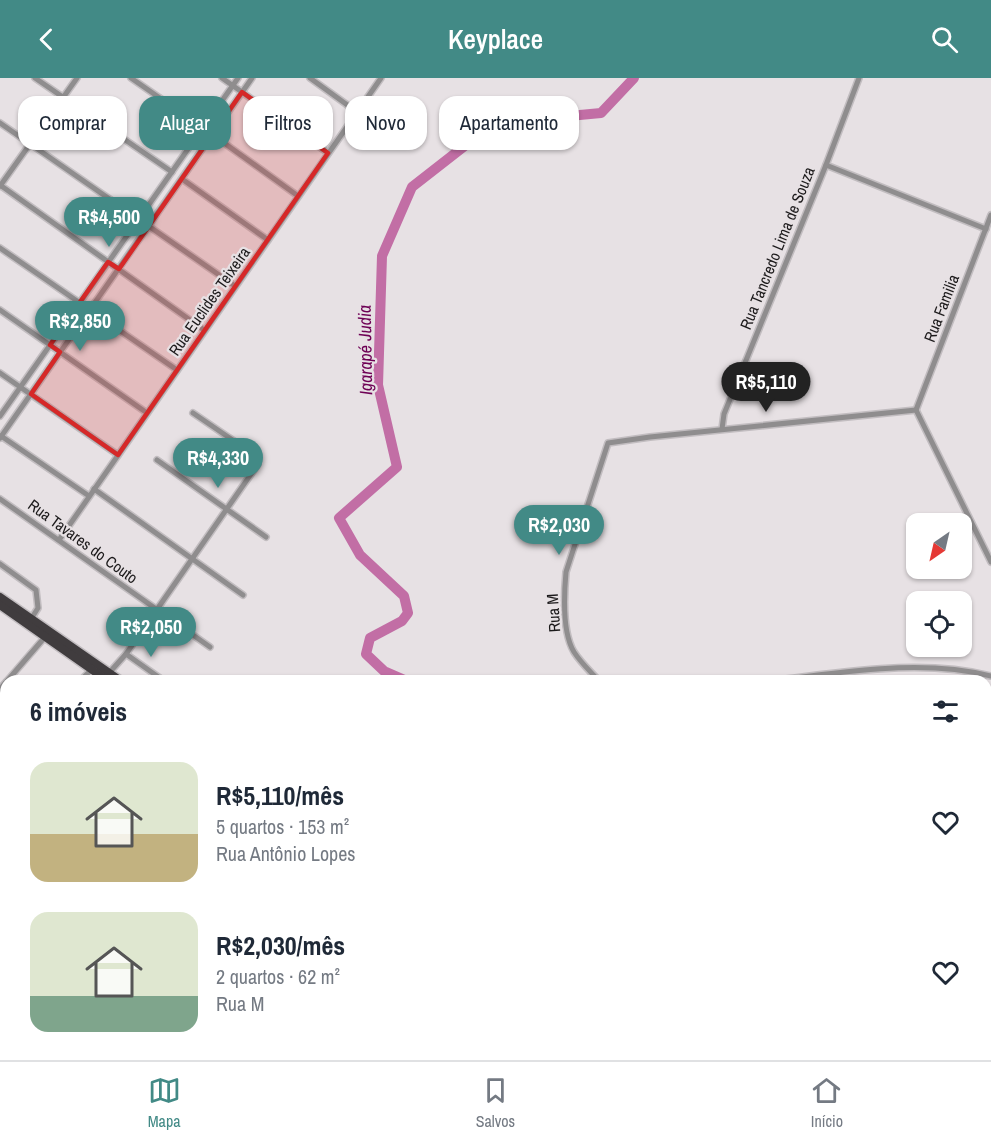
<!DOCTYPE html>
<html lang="pt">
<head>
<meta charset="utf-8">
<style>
  :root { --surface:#fff; --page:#f2f2f3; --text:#1f2937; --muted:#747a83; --line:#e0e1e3; --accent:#428a86 }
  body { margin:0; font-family:"Archivo Narrow",sans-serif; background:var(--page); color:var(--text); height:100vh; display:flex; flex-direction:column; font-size:22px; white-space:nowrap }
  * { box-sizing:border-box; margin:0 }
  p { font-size:20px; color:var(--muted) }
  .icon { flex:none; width:33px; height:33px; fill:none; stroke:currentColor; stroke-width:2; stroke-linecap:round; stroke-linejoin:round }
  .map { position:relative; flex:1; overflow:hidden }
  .details { position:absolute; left:0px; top:597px; width:992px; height:386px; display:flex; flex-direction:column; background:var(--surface); border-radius:18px 18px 0 0; box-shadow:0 2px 4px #0004 }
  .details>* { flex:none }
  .hud { position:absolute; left:18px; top:18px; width:600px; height:54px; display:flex; gap:12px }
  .needle { width:39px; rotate:214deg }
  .fabs { position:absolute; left:906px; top:435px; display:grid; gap:12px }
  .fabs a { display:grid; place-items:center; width:66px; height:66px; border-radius:12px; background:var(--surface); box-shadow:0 2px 4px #0004; font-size:30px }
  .price { position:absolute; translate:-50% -51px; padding:0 14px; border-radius:21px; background:var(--accent); color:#fff; font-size:20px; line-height:39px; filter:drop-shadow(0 2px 3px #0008) }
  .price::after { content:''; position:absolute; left:50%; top:36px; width:18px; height:14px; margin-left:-9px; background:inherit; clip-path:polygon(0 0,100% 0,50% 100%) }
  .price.active { background:#222; color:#fff }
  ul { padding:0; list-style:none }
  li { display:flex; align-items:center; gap:18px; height:150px; padding:0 30px }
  li span { display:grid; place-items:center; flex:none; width:168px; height:120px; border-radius:18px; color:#555 }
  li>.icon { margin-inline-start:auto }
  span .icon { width:72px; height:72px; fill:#fffc; stroke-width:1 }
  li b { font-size:26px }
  h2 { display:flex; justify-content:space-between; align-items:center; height:72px; padding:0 30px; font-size:26px }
  .pill { padding:0 21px; border-radius:18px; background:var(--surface); box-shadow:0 2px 4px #0004; font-size:21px; line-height:54px }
  .pill.active { background:var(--accent); color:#fff }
  header { display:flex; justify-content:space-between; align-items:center; height:78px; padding:0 30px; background:var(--accent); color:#fff; font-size:27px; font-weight:600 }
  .dock { display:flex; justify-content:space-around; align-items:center; height:84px; border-top:2px solid var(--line); background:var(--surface); font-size:16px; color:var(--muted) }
  .dock a { display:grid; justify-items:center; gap:3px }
  .dock .active { color:var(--accent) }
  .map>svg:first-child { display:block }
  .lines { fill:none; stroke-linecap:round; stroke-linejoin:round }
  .river { stroke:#c26ea5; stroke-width:10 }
  .minor-casing { stroke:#c2bdc0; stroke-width:8 }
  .trunk-casing { stroke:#c2bdc0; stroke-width:11 }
  .minor { stroke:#8f8d8e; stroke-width:5 }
  .trunk { stroke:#403c3e; stroke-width:8 }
  .marked { fill:#d62828; fill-opacity:0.2; stroke:#d62828; stroke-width:4.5; stroke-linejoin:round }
  .labels { text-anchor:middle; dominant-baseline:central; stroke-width:4.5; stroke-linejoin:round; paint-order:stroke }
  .street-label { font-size:16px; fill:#1c1a1b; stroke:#e7e1e4 }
  .water-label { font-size:18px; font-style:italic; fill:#6e0155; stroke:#e7e1e4 }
</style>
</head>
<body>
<header><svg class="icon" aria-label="back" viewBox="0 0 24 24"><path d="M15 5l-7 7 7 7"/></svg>Keyplace<svg class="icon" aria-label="search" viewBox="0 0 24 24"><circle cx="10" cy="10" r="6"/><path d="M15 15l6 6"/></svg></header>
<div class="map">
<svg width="991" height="982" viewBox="0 0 991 982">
  <rect width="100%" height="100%" fill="#e7e1e4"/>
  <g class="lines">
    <g class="river">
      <path d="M407 603 384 593 366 576 370 560 402 543 408 535 404 518 360 477 339 440 397 389 378 307 382 178 412 109 494 45 601 35 634 0"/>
      <path d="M173 982 174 976"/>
    </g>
    <defs>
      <g id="minor">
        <path d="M35 0 172 94"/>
        <path d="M131 0 203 50"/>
        <path d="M222 0 328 75"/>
        <path d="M310 0 357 34"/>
        <path d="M0 45 235 208"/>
        <path d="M213 57 298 118"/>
        <path d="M826 87 986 151"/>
        <path d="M182 101 268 162"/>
        <path d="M0 107 204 252"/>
        <path d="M0 108 77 0"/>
        <path d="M0 170 80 225"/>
        <path d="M0 232 147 335"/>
        <path d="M90 232 177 292"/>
        <path d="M0 295 118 377"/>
        <path d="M916 332 991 137"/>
        <path d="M916 332 991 484"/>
        <path d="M0 338 238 0"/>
        <path d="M722 351 724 336 826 87 859 0"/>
        <path d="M1 358 89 418"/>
        <path d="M0 360 252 0"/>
        <path d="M157 382 266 459"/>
        <path d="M94 411 243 517"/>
        <path d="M0 421 210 569"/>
        <path d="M59 462 381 0"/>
        <path d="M0 486 36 512 38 530 31 541"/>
        <path d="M126 576 164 603"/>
        <path d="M109 595 126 576 258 386 256 378 193 335"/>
        <path d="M7 603 45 559"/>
        <path d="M80 603 91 592"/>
        <path d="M599 603C591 594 581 585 574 574 562 554 564 516 566 494L608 365 650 359 916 332"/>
        <path d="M769 603C841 595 919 580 991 598"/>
        <path d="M0 611 6 604"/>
        <path d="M986 639 991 637"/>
        <path d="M986 726 991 729"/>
        <path d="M0 770 6 762"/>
        <path d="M986 803 991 795"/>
        <path d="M0 845 6 847"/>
        <path d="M986 854 991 857"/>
        <path d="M986 887 991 879"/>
        <path d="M0 894 6 897"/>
        <path d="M0 950 6 954"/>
        <path d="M986 962 991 954"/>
        <path d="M42 976 52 982"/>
        <path d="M696 982 700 976"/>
        <path d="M920 982 924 976"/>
      </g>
      <g id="trunk">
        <path d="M0 519 121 603"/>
        <path d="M0 527 108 603"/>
        <path d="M639 976 646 982"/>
        <path d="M651 976 658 982"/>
      </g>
    </defs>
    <use href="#minor" class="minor-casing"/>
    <use href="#trunk" class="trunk-casing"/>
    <use href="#minor" class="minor"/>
    <use href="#trunk" class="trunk"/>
  </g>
  <path class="marked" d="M242 14 328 75 118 377 31 316 60 274 50 267 108 184 119 191Z"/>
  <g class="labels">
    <g class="street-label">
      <text transform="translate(777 170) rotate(-68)">Rua Tancredo Lima de Souza</text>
      <text transform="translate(209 223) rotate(-55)">Rua Euclides Teixeira</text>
      <text transform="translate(941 230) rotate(-69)">Rua Familia</text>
      <text transform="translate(83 463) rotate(36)">Rua Tavares do Couto</text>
      <text transform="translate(553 535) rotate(-94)">Rua M</text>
    </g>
    <g class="water-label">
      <text transform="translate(365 272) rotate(-91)">Igarapé Judia</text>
    </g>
  </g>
</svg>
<div class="fabs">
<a><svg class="needle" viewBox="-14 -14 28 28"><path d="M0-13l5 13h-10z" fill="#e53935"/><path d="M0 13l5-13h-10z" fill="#747a83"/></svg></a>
<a><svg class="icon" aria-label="locate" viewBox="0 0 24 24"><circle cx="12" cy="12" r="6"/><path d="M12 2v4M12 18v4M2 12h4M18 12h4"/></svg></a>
</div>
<b class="price" style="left:109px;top:170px">R$4,500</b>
<b class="price" style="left:80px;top:274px">R$2,850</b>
<b class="price active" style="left:766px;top:335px">R$5,110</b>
<b class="price" style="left:218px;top:411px">R$4,330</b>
<b class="price" style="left:559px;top:478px">R$2,030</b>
<b class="price" style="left:151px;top:580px">R$2,050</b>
<div class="hud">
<a class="pill">Comprar</a>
<a class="pill active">Alugar</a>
<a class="pill">Filtros</a>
<a class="pill">Novo</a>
<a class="pill">Apartamento</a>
</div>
<section class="details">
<h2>6 imóveis<svg class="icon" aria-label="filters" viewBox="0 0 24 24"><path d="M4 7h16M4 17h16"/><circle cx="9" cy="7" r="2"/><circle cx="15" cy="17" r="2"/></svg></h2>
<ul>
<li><span style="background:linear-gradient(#dfe7d0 60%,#c2b280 0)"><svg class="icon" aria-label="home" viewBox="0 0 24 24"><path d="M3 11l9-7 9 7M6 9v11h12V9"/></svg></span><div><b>R$5,110/mês</b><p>5 quartos · 153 m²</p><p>Rua Antônio Lopes</p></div><svg class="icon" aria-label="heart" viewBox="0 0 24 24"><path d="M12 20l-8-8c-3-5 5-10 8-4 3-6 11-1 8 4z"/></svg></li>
<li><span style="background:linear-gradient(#dfe7d0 70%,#7fa58c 0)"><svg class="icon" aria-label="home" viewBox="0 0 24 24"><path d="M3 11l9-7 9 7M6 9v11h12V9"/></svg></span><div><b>R$2,030/mês</b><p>2 quartos · 62 m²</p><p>Rua M</p></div><svg class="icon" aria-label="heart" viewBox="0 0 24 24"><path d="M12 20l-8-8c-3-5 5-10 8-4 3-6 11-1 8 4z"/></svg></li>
</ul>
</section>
</div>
<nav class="dock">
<a class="active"><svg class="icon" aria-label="map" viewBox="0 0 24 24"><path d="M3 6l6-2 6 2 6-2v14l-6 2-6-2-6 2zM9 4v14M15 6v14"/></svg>Mapa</a>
<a><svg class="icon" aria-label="saved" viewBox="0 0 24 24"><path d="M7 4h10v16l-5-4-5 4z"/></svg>Salvos</a>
<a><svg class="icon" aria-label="home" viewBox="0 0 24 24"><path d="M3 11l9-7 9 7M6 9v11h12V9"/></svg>Início</a>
</nav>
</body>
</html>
